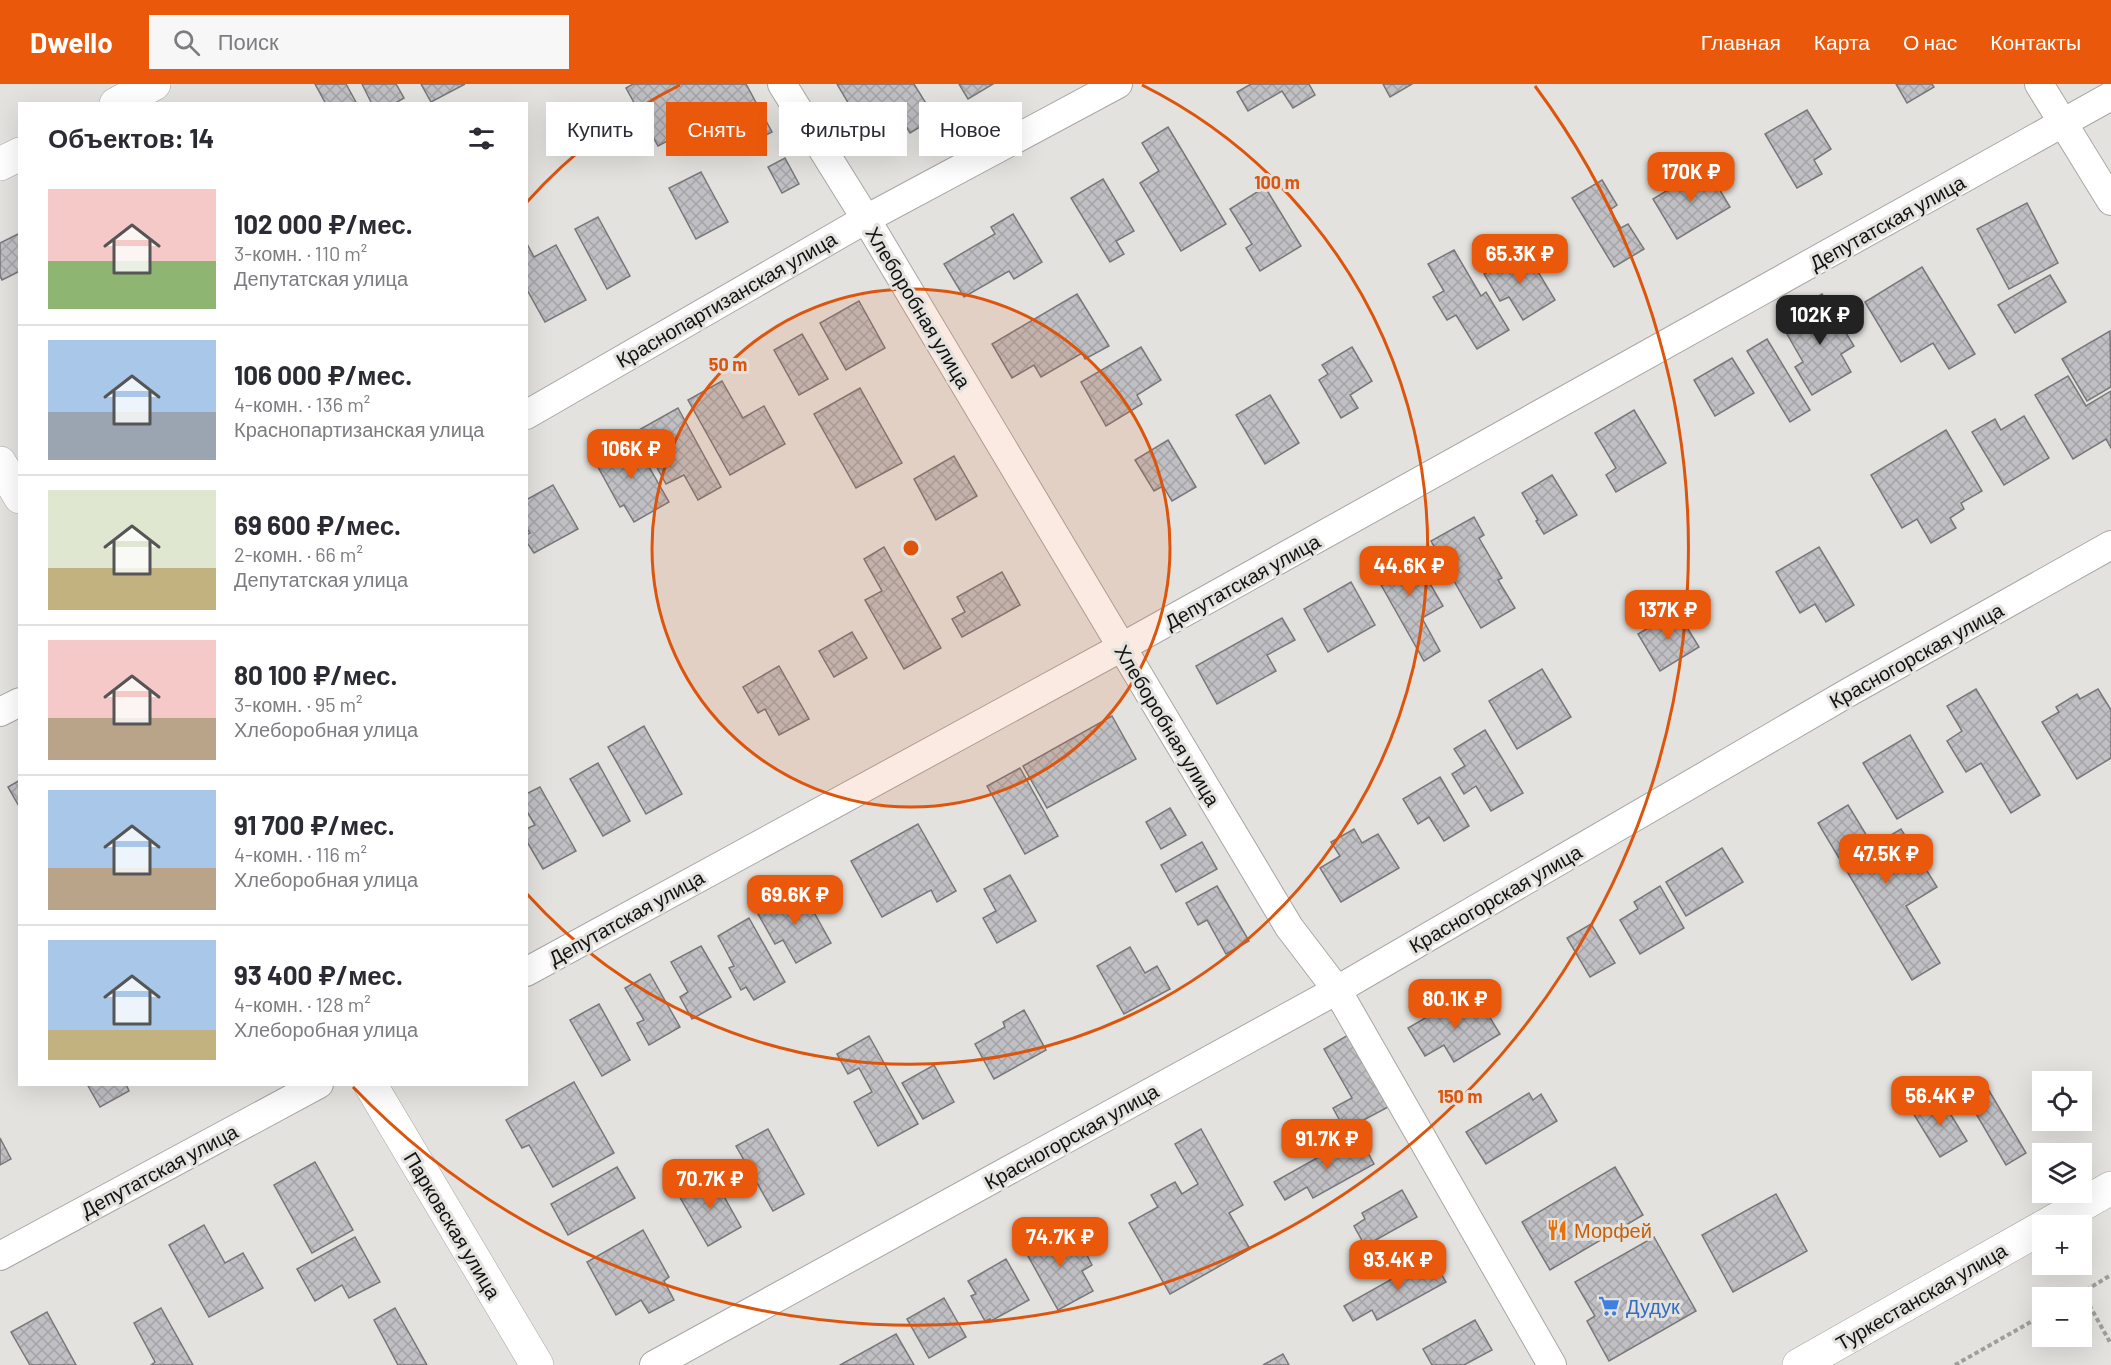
<!DOCTYPE html>
<html lang="ru">
<head>
<meta charset="utf-8">
<style>
  :root { --surface:#fff; --page:#f7f7f7; --text:#2b2b33; --muted:#7c7c81; --line:#e1e1e2; --accent:#ea580c }
  body { margin:0; font-family:Barlow,sans-serif; background:var(--page); color:var(--text); height:100vh; display:flex; flex-direction:column; font-size:22px; white-space:nowrap }
  * { box-sizing:border-box; margin:0 }
  p { font-size:20px; color:var(--muted) }
  .icon { flex:none; width:33px; height:33px; fill:none; stroke:currentColor; stroke-width:2; stroke-linecap:round; stroke-linejoin:round }
  .map { position:relative; flex:1; overflow:hidden }
  .drawer { position:absolute; left:18px; top:18px; width:510px; height:984px; display:flex; flex-direction:column; background:var(--surface); border-radius:0px; box-shadow:0 6px 24px #0002 }
  .drawer>* { flex:none }
  .top-card { position:absolute; left:546px; top:18px; width:570px; height:54px; display:flex; gap:12px }
  .controls { position:absolute; left:2032px; top:987px; display:grid; gap:12px }
  .controls a { display:grid; place-items:center; width:60px; height:60px; border-radius:0px; background:var(--surface); box-shadow:0 6px 24px #0002; font-size:30px }
  .price { position:absolute; translate:-50% -51px; padding:0 14px; border-radius:12px; background:var(--accent); color:#fff; font-size:20px; line-height:39px; filter:drop-shadow(0 2px 3px #0008) }
  .price::after { content:''; position:absolute; left:50%; top:36px; width:18px; height:14px; margin-left:-9px; background:inherit; clip-path:polygon(0 0,100% 0,50% 100%) }
  .price.selected { background:#222; color:#fff }
  ul { padding:0; list-style:none }
  li { display:flex; align-items:center; gap:18px; height:150px; padding:0 30px }
  li+li { border-top:2px solid var(--line) }
  li span { display:grid; place-items:center; flex:none; width:168px; height:120px; border-radius:0px; color:#555 }
  li>.icon { margin-inline-start:auto }
  span .icon { width:72px; height:72px; fill:#fffc; stroke-width:1 }
  li b { font-size:26px }
  h2 { display:flex; justify-content:space-between; align-items:center; height:72px; padding:0 30px; font-size:26px }
  .pill { padding:0 21px; border-radius:0px; background:var(--surface); box-shadow:0 6px 24px #0002; font-size:21px; line-height:54px }
  .pill.selected { background:var(--accent); color:#fff }
  header { display:flex; align-items:center; gap:36px; box-sizing:border-box; height:84px; padding:0 30px; background:var(--accent); color:#fff }
  header strong { font-size:28px }
  nav { display:flex; gap:33px; margin-inline-start:auto; font-size:21px }
  .search { width:420px; height:54px; background:var(--page); display:flex; align-items:center; gap:15px; box-sizing:border-box; padding:0 21px; border-radius:0px; color:var(--muted); font-size:22px }
  .map>svg:first-child { display:block }
  .building { fill:url(#building-cross-hatch); stroke:#78777a; stroke-width:1.5 }
  .lines { fill:none; stroke-linecap:round; stroke-linejoin:round }
  .minor-casing { stroke:#a8a7a3; stroke-width:30 }
  .tertiary-casing { stroke:#a8a7a3; stroke-width:34 }
  .secondary-casing { stroke:#a8a7a3; stroke-width:34 }
  .path { stroke:#9f9e9b; stroke-width:4; stroke-dasharray:4.5 3; stroke-linecap:butt }
  .minor { stroke:#fff; stroke-width:28 }
  .tertiary { stroke:#fff; stroke-width:33 }
  .secondary { stroke:#fff; stroke-width:33 }
  .ring { fill:none; stroke:#dd550c; stroke-width:3 }
  .labels { text-anchor:middle; dominant-baseline:central; stroke-width:6; stroke-linejoin:round; paint-order:stroke }
  .street-label { font-size:20px; fill:#121210; stroke:#e3e2de }
  .food-label { font-size:20px; fill:#c56008; stroke:#e3e2de; text-anchor:start }
  .shop-label { font-size:20px; fill:#366cbe; stroke:#e3e2de; text-anchor:start }
  .centre { fill:#dd550c; stroke:#e3e2de; stroke-width:3 }
  .ring-label { font-size:18px; text-anchor:middle; font-weight:bold; fill:#dd550c; stroke:#e3e2de; stroke-width:6; stroke-linejoin:round; paint-order:stroke }
</style>
</head>
<body>
<header>
<strong>Dwello</strong>
<div class="search"><svg class="icon" aria-label="search" viewBox="0 0 24 24"><circle cx="10" cy="10" r="6"/><path d="M15 15l6 6"/></svg>Поиск</div>
<nav><a>Главная</a><a>Карта</a><a>О нас</a><a>Контакты</a></nav>
</header>
<div class="map">
<svg width="2111" height="1281" viewBox="0 0 2111 1281">
  <defs>
    <pattern id="building-cross-hatch" width="8" height="8" patternUnits="userSpaceOnUse" patternTransform="scale(1.5)"><rect width="8" height="8" fill="#c0bfc3"/><path d="M0 0l8 8M0 8l8-8" fill="none" stroke="#a4a3a6"/></pattern>
  </defs>
  <rect width="100%" height="100%" fill="#e3e2de"/>
  <g class="building">
    <path d="M315 0H346L357 20H326Z"/>
    <path d="M362 0H396L404 14 394 20H372Z"/>
    <path d="M421 0H465L431 18Z"/>
    <path d="M633 0H746L772 48 739 65 720 29 658 62 626 4Z"/>
    <path d="M837 0H914L935 34 910 49 901 34 869 54Z"/>
    <path d="M959 0H993L968 15Z"/>
    <path d="M1251 0H1309L1315 11 1293 24 1282 7 1248 27 1237 8Z"/>
    <path d="M1383 0H1412L1390 13Z"/>
    <path d="M1896 0H1932L1934 3 1907 19Z"/>
    <path d="M1807 26 1831 65 1814 76 1822 90 1797 104 1765 50Z"/>
    <path d="M1168 43 1226 140 1181 167 1140 99 1159 87 1142 59Z"/>
    <path d="M785 74 799 100 782 109 768 83Z"/>
    <path d="M1706 83 1730 123 1677 155 1653 115Z"/>
    <path d="M701 88 728 138 696 155 669 104Z"/>
    <path d="M1103 95 1134 147 1116 157 1124 170 1110 178 1071 114Z"/>
    <path d="M1602 96 1617 121 1610 126 1621 144 1628 140 1644 165 1614 183 1572 114Z"/>
    <path d="M1265 103 1301 162 1260 187 1246 164 1252 160 1230 125Z"/>
    <path d="M2027 119 2058 179 2009 205 1977 145Z"/>
    <path d="M1013 130 1042 178 1014 195 1009 187 964 213 944 180 995 150 991 143Z"/>
    <path d="M598 133 630 192 607 205 575 145Z"/>
    <path d="M20 149V187L2 196 0 192V159Z"/>
    <path d="M526 158 534 173 556 161 586 216 545 238 526 204Z"/>
    <path d="M1454 166 1481 212 1486 208 1509 246 1477 265 1456 231 1447 236 1433 213 1444 207 1428 180Z"/>
    <path d="M1525 166 1555 216 1523 236 1509 213 1500 217 1484 190Z"/>
    <path d="M1922 183 1975 270 1949 285 1933 259 1901 278 1865 218Z"/>
    <path d="M2050 191 2066 218 2015 249 1998 221Z"/>
    <path d="M1077 210 1109 262 1085 275 1082 269 1041 293 1034 281 1012 294 992 260Z"/>
    <path d="M1822 210 1854 262 1841 270 1851 288 1812 311 1795 283 1803 278 1783 243 1811 227 1806 219Z"/>
    <path d="M859 217 885 264 846 286 820 239Z"/>
    <path d="M2110 247 2111 303 2087 317 2062 275Z"/>
    <path d="M802 250 828 295 799 311 774 266Z"/>
    <path d="M1767 255 1810 326 1790 338 1747 267Z"/>
    <path d="M1141 263 1161 296 1137 311 1142 320 1106 342 1081 298Z"/>
    <path d="M1352 263 1372 297 1350 311 1358 324 1341 334 1319 296 1328 290 1322 281Z"/>
    <path d="M1732 274 1754 309 1715 332 1694 296Z"/>
    <path d="M2068 292 2086 322 2111 307V364L2106 355 2073 375 2035 311Z"/>
    <path d="M722 297 743 334 764 322 785 360 730 391 688 316Z"/>
    <path d="M860 304 902 379 856 404 814 330Z"/>
    <path d="M1270 311 1299 359 1265 380 1236 331Z"/>
    <path d="M678 324 721 403 698 416 684 391 666 400 637 347Z"/>
    <path d="M1634 326 1666 379 1616 408 1606 391 1616 384 1595 349Z"/>
    <path d="M2024 332 2049 374 2004 401 1972 348 1995 335 2001 346Z"/>
    <path d="M1946 346 1982 407 1961 419 1964 425 1950 434 1956 444 1931 459 1917 435 1902 444 1871 391Z"/>
    <path d="M632 353 669 418 634 438 624 421 620 423 593 374Z"/>
    <path d="M1168 356 1196 403 1172 417 1163 402 1154 407 1135 376Z"/>
    <path d="M954 372 977 412 936 436 914 395Z"/>
    <path d="M1552 391 1577 431 1544 450 1536 437 1538 436 1522 409Z"/>
    <path d="M553 401 578 445 534 469 526 457V451L530 449 526 443V416Z"/>
    <path d="M1474 433 1484 451 1479 454 1502 494 1498 496 1515 524 1481 544 1431 457Z"/>
    <path d="M884 463 941 564 904 585 865 516 882 507 864 475Z"/>
    <path d="M1819 463 1854 521 1826 538 1815 520 1800 529 1776 488Z"/>
    <path d="M1384 466 1392 479 1411 467 1443 522 1422 534 1440 567 1424 577 1367 476Z"/>
    <path d="M1002 488 1020 521 962 553 952 535 965 528 957 513Z"/>
    <path d="M1351 498 1375 541 1328 568 1304 525Z"/>
    <path d="M1677 527 1699 563 1660 587 1638 550Z"/>
    <path d="M1282 534 1295 556 1267 571 1276 587 1217 620 1196 582Z"/>
    <path d="M852 548 867 574 834 593 819 567Z"/>
    <path d="M779 582 809 635 779 651 765 625 758 629 743 603Z"/>
    <path d="M1542 585 1571 633 1517 665 1489 617Z"/>
    <path d="M1976 605 2040 711 2011 729 1981 679 1966 688 1947 657 1962 647 1947 622Z"/>
    <path d="M2098 605 2111 626V674L2077 695 2042 638 2059 628 2056 623 2077 610 2080 615Z"/>
    <path d="M1112 632 1136 675 1047 724 1023 682Z"/>
    <path d="M644 642 682 710 646 730 608 663Z"/>
    <path d="M1485 646 1523 709 1491 727 1476 702 1464 710 1452 690 1465 682 1454 665Z"/>
    <path d="M1910 651 1943 708 1897 735 1863 679Z"/>
    <path d="M598 679 630 737 603 752 570 695Z"/>
    <path d="M1020 684 1058 752 1025 770 987 702Z"/>
    <path d="M1440 693 1469 742 1444 757 1429 733 1418 740 1403 715Z"/>
    <path d="M20 696V724L8 703Z"/>
    <path d="M540 703 576 767 543 785 526 756V745L535 741 526 726V710Z"/>
    <path d="M1848 721 1873 762 1901 745 1937 803 1906 822 1940 879 1912 896 1818 739Z"/>
    <path d="M1170 724 1186 751 1161 765 1146 738Z"/>
    <path d="M918 740 956 807 937 818 931 806 882 833 851 777Z"/>
    <path d="M1354 745 1362 759 1378 750 1399 784 1341 818 1320 784 1340 772 1331 758Z"/>
    <path d="M1202 758 1217 785 1176 808 1161 781Z"/>
    <path d="M1722 764 1743 798 1686 832 1666 798Z"/>
    <path d="M1010 791 1036 837 997 859 983 834 996 827 984 805Z"/>
    <path d="M1217 802 1249 857 1226 870 1207 836 1198 841 1186 819Z"/>
    <path d="M1660 802 1684 844 1640 870 1620 836 1638 825 1634 818Z"/>
    <path d="M801 805 831 859 796 879 783 856 775 860 758 830Z"/>
    <path d="M749 834 785 898 754 916 746 903 741 906 729 884 734 882 718 852Z"/>
    <path d="M1591 840 1615 879 1590 893 1567 854Z"/>
    <path d="M701 862 731 913 692 935 680 913 688 908 671 878Z"/>
    <path d="M1130 863 1145 889 1157 882 1170 905 1124 930 1097 882Z"/>
    <path d="M650 890 680 943 649 961 637 939 644 936 625 904Z"/>
    <path d="M1458 915 1465 928 1481 919 1500 950 1454 978 1444 961 1425 972 1408 944Z"/>
    <path d="M599 920 630 976 602 992 570 936Z"/>
    <path d="M1024 926 1046 966 994 995 975 960 1005 943 1003 938Z"/>
    <path d="M1350 950 1390 1022 1345 1046 1333 1024 1352 1014 1324 965Z"/>
    <path d="M869 952 918 1040 878 1062 854 1018 872 1008 859 984 848 990 837 970Z"/>
    <path d="M934 981 954 1018 923 1035 902 999Z"/>
    <path d="M574 998 614 1069 553 1103 529 1061 522 1064 506 1036Z"/>
    <path d="M87 1000H126L129 1007 100 1023Z"/>
    <path d="M1988 1005 2026 1069 2006 1081 1968 1016Z"/>
    <path d="M1529 1009 1533 1016 1541 1010 1557 1037 1486 1080 1466 1048Z"/>
    <path d="M1940 1013 1967 1057 1940 1073 1913 1029Z"/>
    <path d="M768 1045 804 1110 773 1127 736 1062Z"/>
    <path d="M1201 1045 1243 1121 1229 1129 1250 1165 1170 1210 1129 1139 1158 1123 1151 1111 1175 1098 1182 1110 1198 1100 1175 1060Z"/>
    <path d="M1358 1051 1374 1080 1313 1114 1307 1103 1285 1116 1274 1098Z"/>
    <path d="M0 1054 11 1075 0 1081Z"/>
    <path d="M315 1078 353 1146 312 1169 274 1101Z"/>
    <path d="M617 1083 635 1114 568 1151 551 1120Z"/>
    <path d="M1615 1083 1643 1131 1550 1186 1522 1138Z"/>
    <path d="M712 1091 741 1143 708 1162 678 1110Z"/>
    <path d="M1402 1106 1417 1133 1365 1162 1354 1142 1365 1135 1362 1129Z"/>
    <path d="M1776 1110 1807 1167 1733 1208 1702 1151Z"/>
    <path d="M204 1141 225 1179 243 1169 263 1204 209 1233 169 1161Z"/>
    <path d="M1058 1144 1068 1162 1079 1156 1092 1181 1082 1187 1093 1207 1058 1226 1023 1163Z"/>
    <path d="M643 1146 669 1193 664 1197 674 1216 649 1229 641 1216 616 1231 587 1178Z"/>
    <path d="M355 1153 380 1198 349 1214 342 1201 315 1217 297 1185Z"/>
    <path d="M1654 1153 1696 1227 1609 1277 1587 1237 1595 1232 1575 1198Z"/>
    <path d="M1431 1173 1446 1198 1377 1236 1372 1226 1353 1237 1344 1222Z"/>
    <path d="M1006 1175 1029 1216 991 1237 990 1235 985 1237 971 1212 976 1210 968 1197Z"/>
    <path d="M944 1214 966 1253 929 1274 907 1235Z"/>
    <path d="M161 1224 193 1281H151L155 1278 134 1239Z"/>
    <path d="M395 1224 427 1281H398L374 1236Z"/>
    <path d="M47 1228 76 1281H30L11 1248Z"/>
    <path d="M1475 1236 1492 1266 1464 1281H1432L1423 1265Z"/>
    <path d="M896 1250 914 1281H840Z"/>
    <path d="M1283 1270 1289 1281H1263Z"/>
  </g>
  <g class="lines">
    <defs>
      <g id="minor">
        <path d="M782 0 866 135 1289 843 1337 906 1552 1281"/>
        <path d="M2039 0 2111 117"/>
        <path d="M526 331 866 135 1118 0"/>
        <path d="M0 628 20 618"/>
        <path d="M526 888 1122 563 2111 12"/>
        <path d="M0 1172 319 1000"/>
        <path d="M654 1281 1337 906 1851 607 2111 461"/>
      </g>
      <g id="tertiary">
        <path d="M116 20 154 0"/>
        <path d="M0 80 20 70"/>
        <path d="M0 379 20 413"/>
        <path d="M370 1000 537 1281"/>
      </g>
      <g id="secondary">
        <path d="M2045 1142 2111 1104"/>
        <path d="M1799 1281 2043 1143"/>
      </g>
    </defs>
    <use href="#minor" class="minor-casing"/>
    <use href="#tertiary" class="tertiary-casing"/>
    <use href="#secondary" class="secondary-casing"/>
    <g class="path">
      <path d="M2082 1208 2111 1260"/>
      <path d="M2073 1214 2111 1191"/>
      <path d="M1955 1281 2043 1231"/>
    </g>
    <use href="#minor" class="minor"/>
    <use href="#tertiary" class="tertiary"/>
    <use href="#secondary" class="secondary"/>
  </g>
  <circle cx="911" cy="464" r="259" fill="#dd550c" fill-opacity=".12"/>
  <g class="ring">
    <circle cx="911" cy="464" r="259"/>
    <path d="M527 118A517 517 0 0 1 680 1M1142 1A517 517 0 1 1 527 810"/>
    <path d="M1535 2A776 776 0 0 1 353 1003"/>
  </g>
  <defs>
    <symbol id="restaurant-bare" viewBox="-9 -9 18 18"><path d="M-5-6h1v4h1v-4h1v4h1v-4h1v5L-1.5 .5V6h-2V.5L-5-1ZM5-6V6H3V1.5H1.5Q1.5-4 5-6Z" fill="#e8710a" stroke="#e3e2de" stroke-width="2.5" paint-order="stroke"/></symbol>
    <symbol id="supermarket-bare" viewBox="-9 -9 18 18"><path d="M-6-5.5h2.5l.6 2H6L4.5 2H-2.5L-4.4-4H-6ZM-1.5 3.2a1.3 1.3 0 1 0 .1 0ZM3 3.2a1.3 1.3 0 1 0 .1 0Z" fill="#3f7fe0" stroke="#e3e2de" stroke-width="2.5" paint-order="stroke"/></symbol>
  </defs>
  <g fill-rule="evenodd">
    <use href="#restaurant-bare" x="1542" y="1131" width="30" height="30"/>
    <use href="#supermarket-bare" x="1594" y="1207" width="30" height="30"/>
  </g>
  <g class="labels">
    <g class="street-label">
      <text transform="translate(1887 138) rotate(-29)">Депутатская улица</text>
      <text transform="translate(726 215) rotate(-30)">Краснопартизанская улица</text>
      <text transform="translate(919 223) rotate(59)">Хлеборобная улица</text>
      <text transform="translate(1242 497) rotate(-29)">Депутатская улица</text>
      <text transform="translate(1916 571) rotate(-29)">Красногорская улица</text>
      <text transform="translate(1168 641) rotate(59)">Хлеборобная улица</text>
      <text transform="translate(1495 814) rotate(-30)">Красногорская улица</text>
      <text transform="translate(626 833) rotate(-29)">Депутатская улица</text>
      <text transform="translate(1071 1052) rotate(-29)">Красногорская улица</text>
      <text transform="translate(159 1086) rotate(-28)">Депутатская улица</text>
      <text transform="translate(453 1141) rotate(59)">Парковская улица</text>
      <text transform="translate(1921 1212) rotate(-30)">Туркестанская улица</text>
    </g>
    <g class="food-label">
      <text x="1574" y="1146">Морфей</text>
    </g>
    <g class="shop-label">
      <text x="1626" y="1222">Дудук</text>
    </g>
  </g>
  <circle cx="911" cy="464" r="9" class="centre"/>
  <g class="ring-label">
    <text x="1277" y="105">100 m</text>
    <text x="728" y="287">50 m</text>
    <text x="1460" y="1019">150 m</text>
  </g>
</svg>
<div class="controls">
<a><svg class="icon" aria-label="locate" viewBox="0 0 24 24"><circle cx="12" cy="12" r="6"/><path d="M12 2v4M12 18v4M2 12h4M18 12h4"/></svg></a>
<a><svg class="icon" aria-label="layers" viewBox="0 0 24 24"><path d="M12 4l9 5-9 5-9-5zM3 14l9 5 9-5"/></svg></a>
<a>+</a>
<a>−</a>
</div>
<b class="price" style="left:1691px;top:119px">170K ₽</b>
<b class="price" style="left:1520px;top:201px">65.3K ₽</b>
<b class="price selected" style="left:1820px;top:262px">102K ₽</b>
<b class="price" style="left:631px;top:396px">106K ₽</b>
<b class="price" style="left:1409px;top:513px">44.6K ₽</b>
<b class="price" style="left:1668px;top:557px">137K ₽</b>
<b class="price" style="left:1886px;top:801px">47.5K ₽</b>
<b class="price" style="left:795px;top:842px">69.6K ₽</b>
<b class="price" style="left:1455px;top:946px">80.1K ₽</b>
<b class="price" style="left:1940px;top:1043px">56.4K ₽</b>
<b class="price" style="left:1327px;top:1086px">91.7K ₽</b>
<b class="price" style="left:710px;top:1126px">70.7K ₽</b>
<b class="price" style="left:1060px;top:1184px">74.7K ₽</b>
<b class="price" style="left:1398px;top:1207px">93.4K ₽</b>
<div class="top-card">
<a class="pill">Купить</a>
<a class="pill selected">Снять</a>
<a class="pill">Фильтры</a>
<a class="pill">Новое</a>
</div>
<section class="drawer">
<h2>Объектов: 14<svg class="icon" aria-label="filters" viewBox="0 0 24 24"><path d="M4 7h16M4 17h16"/><circle cx="9" cy="7" r="2"/><circle cx="15" cy="17" r="2"/></svg></h2>
<ul>
<li><span style="background:linear-gradient(#f6c9c9 60%,#8fb573 0)"><svg class="icon" aria-label="home" viewBox="0 0 24 24"><path d="M3 11l9-7 9 7M6 9v11h12V9"/></svg></span><div><b>102 000 ₽/мес.</b><p>3-комн. · 110 m²</p><p>Депутатская улица</p></div></li>
<li><span style="background:linear-gradient(#a9c7e8 60%,#9aa5b1 0)"><svg class="icon" aria-label="home" viewBox="0 0 24 24"><path d="M3 11l9-7 9 7M6 9v11h12V9"/></svg></span><div><b>106 000 ₽/мес.</b><p>4-комн. · 136 m²</p><p>Краснопартизанская улица</p></div></li>
<li><span style="background:linear-gradient(#dfe7d0 65%,#c2b280 0)"><svg class="icon" aria-label="home" viewBox="0 0 24 24"><path d="M3 11l9-7 9 7M6 9v11h12V9"/></svg></span><div><b>69 600 ₽/мес.</b><p>2-комн. · 66 m²</p><p>Депутатская улица</p></div></li>
<li><span style="background:linear-gradient(#f6c9c9 65%,#b9a48a 0)"><svg class="icon" aria-label="home" viewBox="0 0 24 24"><path d="M3 11l9-7 9 7M6 9v11h12V9"/></svg></span><div><b>80 100 ₽/мес.</b><p>3-комн. · 95 m²</p><p>Хлеборобная улица</p></div></li>
<li><span style="background:linear-gradient(#a9c7e8 65%,#b9a48a 0)"><svg class="icon" aria-label="home" viewBox="0 0 24 24"><path d="M3 11l9-7 9 7M6 9v11h12V9"/></svg></span><div><b>91 700 ₽/мес.</b><p>4-комн. · 116 m²</p><p>Хлеборобная улица</p></div></li>
<li><span style="background:linear-gradient(#a9c7e8 75%,#c2b280 0)"><svg class="icon" aria-label="home" viewBox="0 0 24 24"><path d="M3 11l9-7 9 7M6 9v11h12V9"/></svg></span><div><b>93 400 ₽/мес.</b><p>4-комн. · 128 m²</p><p>Хлеборобная улица</p></div></li>
</ul>
</section>
</div>
</body>
</html>
